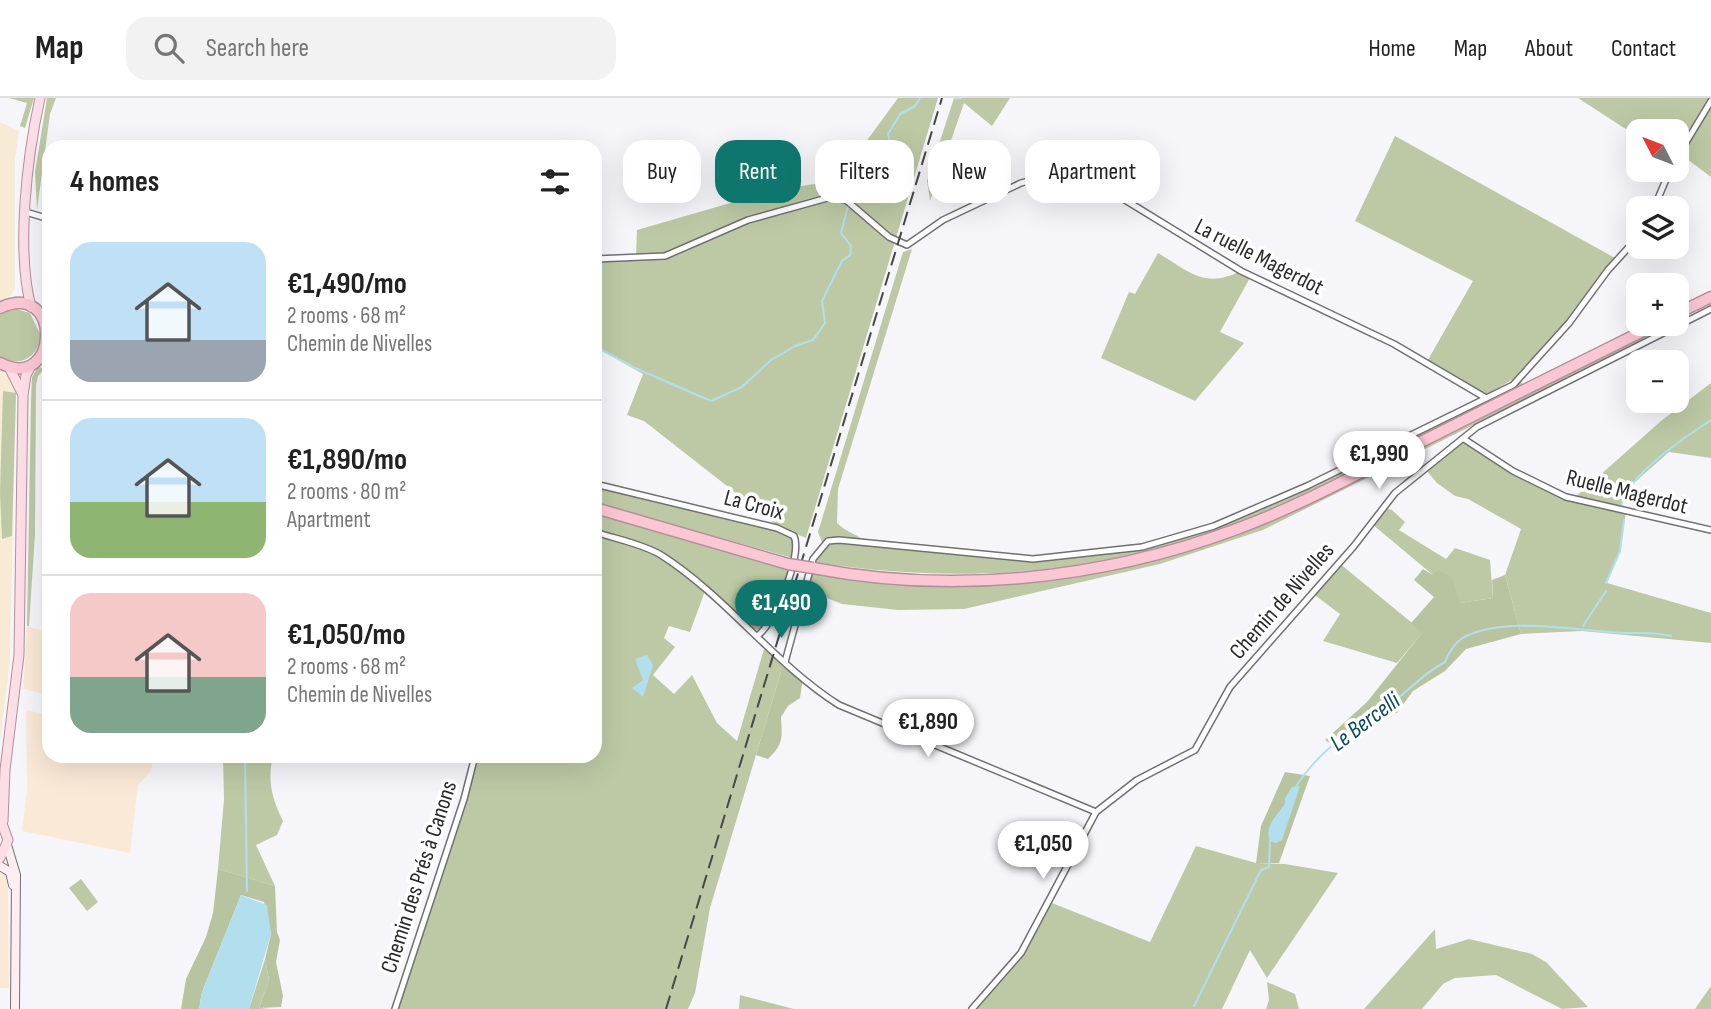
<!DOCTYPE html>
<html lang="en">
<head>
<meta charset="utf-8">
<style>
  :root { --surface:#fff; --page:#f2f2f2; --text:#222; --muted:#767676; --line:#e0e0e0; --accent:#0f766e }
  body { margin:0; font-family:"Sofia Sans Condensed",sans-serif; background:var(--page); color:var(--text); height:100vh; display:flex; flex-direction:column; font-size:26px; white-space:nowrap }
  * { box-sizing:border-box; margin:0 }
  p { font-size:23px; color:var(--muted) }
  .icon { flex:none; width:38px; height:38px; fill:none; stroke:currentColor; stroke-width:2; stroke-linecap:round; stroke-linejoin:round }
  .map { position:relative; flex:1; overflow:hidden }
  .panel { position:absolute; left:42px; top:42px; width:560px; height:623px; display:flex; flex-direction:column; background:var(--surface); border-radius:21px; box-shadow:0 7px 28px #0002 }
  .panel>* { flex:none }
  .hud { position:absolute; left:623px; top:42px; width:665px; height:63px; display:flex; gap:14px }
  .needle { width:46px; rotate:312deg }
  .tools { position:absolute; left:1626px; top:21px; display:grid; gap:14px }
  .tools a { display:grid; place-items:center; width:63px; height:63px; border-radius:14px; background:var(--surface); box-shadow:0 7px 28px #0002; font-size:35px }
  .price { position:absolute; translate:-50% -60px; padding:0 16px; border-radius:24px; background:#fff; color:#222; font-size:23px; line-height:46px; filter:drop-shadow(0 2px 4px #0008) }
  .price::after { content:''; position:absolute; left:50%; top:42px; width:21px; height:16px; margin-left:-10px; background:inherit; clip-path:polygon(0 0,100% 0,50% 100%) }
  .price.current { background:var(--accent); color:#fff }
  ul { padding:0; list-style:none }
  li { display:flex; align-items:center; gap:21px; height:175px; padding:0 28px }
  li+li { border-top:2px solid var(--line) }
  li span { display:grid; place-items:center; flex:none; width:196px; height:140px; border-radius:21px; color:#555 }
  li>.icon { margin-inline-start:auto }
  span .icon { width:84px; height:84px; fill:#fffc; stroke-width:1 }
  li b { font-size:30px }
  h2 { display:flex; justify-content:space-between; align-items:center; height:84px; padding:0 28px; font-size:30px }
  .tag { padding:0 24px; border-radius:21px; background:var(--surface); box-shadow:0 7px 28px #0002; font-size:24px; line-height:63px }
  .tag.current { background:var(--accent); color:#fff }
  header { display:flex; align-items:center; gap:42px; box-sizing:border-box; height:98px; padding:0 35px; background:var(--surface); border-bottom:2px solid var(--line) }
  header strong { font-size:33px }
  nav { display:flex; gap:38px; margin-inline-start:auto; font-size:24px }
  .search { width:490px; height:63px; background:var(--page); display:flex; align-items:center; gap:18px; box-sizing:border-box; padding:0 24px; border-radius:21px; color:var(--muted); font-size:26px }
  .map>svg:first-child { display:block }
  .commercial { fill:#fbe9d8 }
  .industrial { fill:#f7ebd6 }
  .green { fill:#bdc9a5 }
  .forest { fill:#b7c49f }
  .water { fill:#b1dfee }
  .lines { fill:none; stroke-linecap:round; stroke-linejoin:round }
  .stream { stroke:#b1dfee; stroke-width:2 }
  .street-casing { stroke:#707074; stroke-width:8 }
  .secondary-casing { stroke:#707074; stroke-width:10 }
  .primary-casing { stroke:#b2909a; stroke-width:11 }
  .highway-casing { stroke:#b2909a; stroke-width:13 }
  .street { stroke:#fff; stroke-width:5 }
  .secondary { stroke:#feeef2; stroke-width:8 }
  .primary { stroke:#fddde6; stroke-width:9 }
  .highway { stroke:#fcc7d5; stroke-width:10 }
  .rail { stroke:#474749; stroke-width:2; stroke-dasharray:14 7; stroke-linecap:butt }
  .highway-bridge-casing { stroke:#b2909a; stroke-width:13; stroke-linecap:butt }
  .highway-bridge { stroke:#fcc7d5; stroke-width:10 }
  .labels { text-anchor:middle; dominant-baseline:central; stroke-width:7; stroke-linejoin:round; paint-order:stroke }
  .street-label { font-size:23px; fill:#2a2a2c; stroke:#fff }
  .water-label { font-size:24px; font-style:italic; fill:#094a5a; stroke:#fff }
</style>
</head>
<body>
<header>
<strong>Map</strong>
<div class="search"><svg class="icon" aria-label="search" viewBox="0 0 24 24"><circle cx="10" cy="10" r="6"/><path d="M15 15l6 6"/></svg>Search here</div>
<nav><a>Home</a><a>Map</a><a>About</a><a>Contact</a></nav>
</header>
<div class="map">
<svg width="1711" height="911" viewBox="0 0 1711 911">
  <rect width="100%" height="100%" fill="#f6f6fa"/>
  <g class="commercial">
    <path d="M27 528 49 535V597L23 591Z"/>
    <path d="M26 612 49 617V658H154L151 673 138 687 130 755 22 733 27 692Z"/>
    <path d="M0 774 8 779 9 890H0Z"/>
  </g>
  <g class="industrial">
    <path d="M0 24 19 33 15 61V190L9 200 0 203Z"/>
    <path d="M0 272 13 281 16 295 10 562 0 645Z"/>
  </g>
  <g class="green">
    <path d="M9 0H34L25 30 20 28 27 5Z"/>
    <path d="M47 0H56L50 16 37 112 35 74Z"/>
    <path d="M898 0H938L806 440 778 428 644 323 627 317 643 276 595 249V158L636 157 637 132 772 93 838 82Z"/>
    <path d="M954 0H1010L992 28 964 5 930 103 927 83Z"/>
    <path d="M1578 0H1711V79L1679 55 1677 57 1676 33H1638V39Z"/>
    <path d="M1395 38 1615 160 1567 223 1515 280 1481 300 1425 267 1473 183 1355 123Z"/>
    <path d="M912 151 838 391 837 425C846 435 860 436 868 447L839 442 823 447 818 434 903 154Z"/>
    <path d="M1158 155C1190 174 1204 191 1241 173L1251 178 1220 234 1244 245 1195 303 1101 260 1129 194 1135 196Z"/>
    <path d="M16 211 30 215 42 240C34 261 21 269 0 259V216Z"/>
    <path d="M1666 226H1676L1263 432 1160 466 964 511 898 512 842 506 806 492 812 475 868 482 1091 475 1307 405Z"/>
    <path d="M38 269 46 270 38 278 36 287 35 436 29 528H27L31 302 32 279Z"/>
    <path d="M1519 283 1525 288C1435 333 1346 384 1253 421 1112 476 963 488 814 464L827 445 834 443 1037 463 1142 451 1177 442 1238 420Z"/>
    <path d="M1711 285V360L1669 354 1626 392 1621 412 1626 414 1620 453 1607 485 1711 515V545L1582 533 1521 536 1505 477 1521 431 1468 401 1455 398 1437 385 1426 372 1464 341 1496 363 1573 401 1661 323Z"/>
    <path d="M3 293 16 295 12 438 2 441 0 395Z"/>
    <path d="M595 388 782 433 795 442 793 460 595 405Z"/>
    <path d="M1383 409 1392 412 1405 424 1399 432 1446 461 1455 450 1490 462 1493 500 1460 505 1433 477 1372 426Z"/>
    <path d="M595 415 790 471 768 526 757 532 753 530 656 451 595 430Z"/>
    <path d="M595 436 661 459 705 493 690 534 669 528 664 540 675 549 653 577 674 596 692 577 717 625 737 643 764 551 783 567 710 810 695 895 688 911H397L477 658H595Z"/>
    <path d="M1339 465 1423 534 1397 565 1323 543 1340 516 1312 495Z"/>
    <path d="M223 658H273C267 682 272 701 283 723L277 737 256 747 275 788 218 771 224 701Z"/>
    <path d="M1196 748 1256 765 1285 766 1338 775 1267 880 1250 852 1222 911H972L1021 855 1047 803 1150 844Z"/>
    <path d="M81 781 98 804 87 813 69 790Z"/>
    <path d="M1435 831 1436 851 1469 841 1532 856 1546 864 1588 909 1562 911 1496 877 1455 880 1443 886 1422 911H1364Z"/>
    <path d="M265 861 269 882 259 910 270 911H249Z"/>
    <path d="M1267 884 1295 896 1299 911H1266L1269 902Z"/>
    <path d="M1711 888V911H1695L1697 908Z"/>
    <path d="M740 897 794 911H739Z"/>
  </g>
  <g class="forest">
    <path d="M1423 471 1433 477 1439 472 1452 480 1460 505 1493 500 1492 482 1505 477 1521 536 1466 551 1445 573 1413 593 1397 615 1377 618 1336 649 1325 642 1367 604 1422 535 1411 525 1434 499 1414 482Z"/>
    <path d="M783 567 803 580 800 600 788 608 781 619C782 639 784 646 768 661L756 657Z"/>
    <path d="M1285 674 1310 678 1279 765H1256L1261 728Z"/>
    <path d="M218 771 275 788 277 834 280 842 276 864 283 898 281 909 259 910 269 882 265 861 271 836 264 804 241 797 202 894 199 911H181L186 881 206 839 213 815Z"/>
  </g>
  <g class="water">
    <path d="M647 557 653 567 643 599 632 590 643 582 635 561Z"/>
    <path d="M1300 688 1282 742 1276 745 1270 743C1264 729 1277 717 1285 706V700L1292 689Z"/>
    <path d="M241 797 267 807 271 836 249 911H199L202 894Z"/>
  </g>
  <g class="lines">
    <g class="stream">
      <path d="M956 1 961 0"/>
      <path d="M850 103C854 97 853 93 856 86 861 72 883 70 895 61L888 36 900 16 915 8 920 0"/>
      <path d="M595 248 633 269 711 303 742 289 771 262 795 248 813 242 825 225 822 203 842 163 850 157 851 148 841 135 848 108"/>
      <path d="M1621 409C1626 378 1685 339 1711 322"/>
      <path d="M1606 485 1620 453 1624 422"/>
      <path d="M1583 528 1606 493"/>
      <path d="M245 658 247 793"/>
      <path d="M1295 690C1321 648 1360 628 1398 600 1416 586 1423 576 1445 564 1449 554 1454 545 1464 539 1509 517 1580 534 1629 535 1644 535 1656 534 1671 538"/>
      <path d="M1194 908 1261 772 1269 769 1270 742"/>
    </g>
    <defs>
      <g id="street">
        <path d="M1676 61 1711 3"/>
        <path d="M1654 110 1670 72"/>
        <path d="M26 114 49 121"/>
        <path d="M595 161 665 158 748 122 831 99 846 102 889 139 907 147 943 122 1021 85 1058 75H1081L1241 173 1394 246 1486 300"/>
        <path d="M38 261 49 266"/>
        <path d="M1464 341 1513 373 1566 399 1711 432"/>
        <path d="M595 386 777 430 794 438C803 457 774 527 757 538"/>
        <path d="M595 434C616 441 643 446 661 457 727 499 774 566 839 607L1096 714"/>
        <path d="M785 564 813 461 828 443 839 442 1033 461 1142 449 1214 428 1307 388 1513 287 1569 225 1608 172 1638 139"/>
        <path d="M395 911 464 701 475 658"/>
        <path d="M972 911 1021 855 1096 714 1137 682 1195 652 1230 589 1354 448 1395 395 1477 329 1711 211"/>
      </g>
      <g id="secondary">
        <path d="M7 747 16 777 15 911"/>
        <path d="M0 768 10 774 13 787"/>
      </g>
      <g id="primary">
        <path d="M31 209C16 151 27 59 40 0"/>
        <path d="M9 269 22 295"/>
        <path d="M0 720 8 742 0 760"/>
        <path d="M3 723 5 672 19 557 23 298 26 277 32 266"/>
      </g>
      <g id="highway">
        <path d="M0 210C63 180 60 296 0 265"/>
        <path d="M1676 216 1711 199"/>
        <path d="M595 410 788 466"/>
        <path d="M813 470C952 497 1102 481 1234 432 1294 410 1350 380 1407 351 1490 309 1574 267 1657 226"/>
      </g>
    </defs>
    <use href="#street" class="street-casing"/>
    <use href="#secondary" class="secondary-casing"/>
    <use href="#primary" class="primary-casing"/>
    <use href="#highway" class="highway-casing"/>
    <use href="#street" class="street"/>
    <use href="#secondary" class="secondary"/>
    <use href="#primary" class="primary"/>
    <use href="#highway" class="highway"/>
    <path class="rail" d="M666 911 942 0"/>
    <defs>
      <path id="highway-bridge" d="M788 466 813 470"/>
    </defs>
    <use href="#highway-bridge" class="highway-bridge-casing"/>
    <use href="#highway-bridge" class="highway-bridge"/>
  </g>
  <g class="labels">
    <g class="street-label">
      <text transform="translate(1259 159) rotate(27)">La ruelle Magerdot</text>
      <text transform="translate(1627 394) rotate(14)">Ruelle Magerdot</text>
      <text transform="translate(754 407) rotate(15)">La Croix</text>
      <text transform="translate(1282 503) rotate(-49)">Chemin de Nivelles</text>
      <text transform="translate(419 779) rotate(-72)">Chemin des Prés à Canons</text>
    </g>
    <g class="water-label">
      <text transform="translate(1365 624) rotate(-37)">Le Bercelli</text>
    </g>
  </g>
</svg>
<div class="tools">
<a><svg class="needle" viewBox="-14 -14 28 28"><path d="M0-13l5 13h-10z" fill="#e53935"/><path d="M0 13l5-13h-10z" fill="#767676"/></svg></a>
<a><svg class="icon" aria-label="layers" viewBox="0 0 24 24"><path d="M12 4l9 5-9 5-9-5zM3 14l9 5 9-5"/></svg></a>
<a>+</a>
<a>−</a>
</div>
<b class="price" style="left:1379px;top:393px">€1,990</b>
<b class="price current" style="left:781px;top:542px">€1,490</b>
<b class="price" style="left:928px;top:661px">€1,890</b>
<b class="price" style="left:1043px;top:783px">€1,050</b>
<div class="hud">
<a class="tag">Buy</a>
<a class="tag current">Rent</a>
<a class="tag">Filters</a>
<a class="tag">New</a>
<a class="tag">Apartment</a>
</div>
<section class="panel">
<h2>4 homes<svg class="icon" aria-label="filters" viewBox="0 0 24 24"><path d="M4 7h16M4 17h16"/><circle cx="9" cy="7" r="2"/><circle cx="15" cy="17" r="2"/></svg></h2>
<ul>
<li><span style="background:linear-gradient(#bfe0f5 70%,#9aa5b1 0)"><svg class="icon" aria-label="home" viewBox="0 0 24 24"><path d="M3 11l9-7 9 7M6 9v11h12V9"/></svg></span><div><b>€1,490/mo</b><p>2 rooms · 68 m²</p><p>Chemin de Nivelles</p></div></li>
<li><span style="background:linear-gradient(#bfe0f5 60%,#8fb573 0)"><svg class="icon" aria-label="home" viewBox="0 0 24 24"><path d="M3 11l9-7 9 7M6 9v11h12V9"/></svg></span><div><b>€1,890/mo</b><p>2 rooms · 80 m²</p><p>Apartment</p></div></li>
<li><span style="background:linear-gradient(#f6c9c9 60%,#7fa58c 0)"><svg class="icon" aria-label="home" viewBox="0 0 24 24"><path d="M3 11l9-7 9 7M6 9v11h12V9"/></svg></span><div><b>€1,050/mo</b><p>2 rooms · 68 m²</p><p>Chemin de Nivelles</p></div></li>
</ul>
</section>
</div>
</body>
</html>
